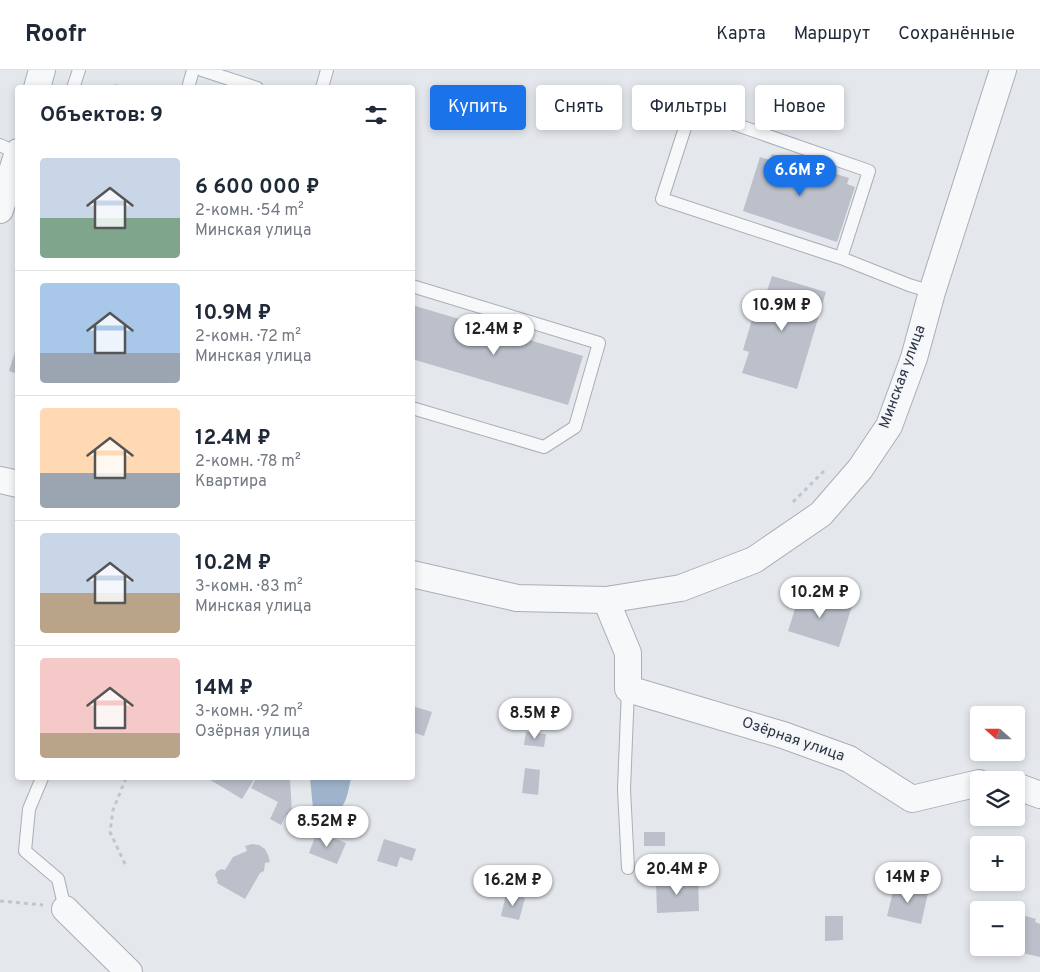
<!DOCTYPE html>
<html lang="ru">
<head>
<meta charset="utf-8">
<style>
  :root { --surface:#fff; --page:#f2f2f3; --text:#1f2937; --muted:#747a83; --line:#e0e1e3; --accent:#1a73e8 }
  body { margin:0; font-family:Overpass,sans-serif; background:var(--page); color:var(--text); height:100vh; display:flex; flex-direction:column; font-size:19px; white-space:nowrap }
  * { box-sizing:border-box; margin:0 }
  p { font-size:16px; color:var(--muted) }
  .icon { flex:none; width:28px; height:28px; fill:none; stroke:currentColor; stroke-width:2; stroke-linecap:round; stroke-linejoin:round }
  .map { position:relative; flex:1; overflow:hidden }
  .side { position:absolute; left:15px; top:15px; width:400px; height:695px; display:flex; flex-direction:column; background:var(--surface); border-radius:5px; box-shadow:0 2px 8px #0003 }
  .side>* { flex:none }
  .hud { position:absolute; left:430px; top:15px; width:475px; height:45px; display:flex; gap:10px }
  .needle { width:32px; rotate:291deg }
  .tools { position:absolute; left:970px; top:636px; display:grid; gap:10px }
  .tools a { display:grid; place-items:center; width:55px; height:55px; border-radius:5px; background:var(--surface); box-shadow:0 2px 8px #0003; font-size:25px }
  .price { position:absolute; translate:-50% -42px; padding:0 11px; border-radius:18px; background:#fff; color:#222; font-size:16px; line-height:32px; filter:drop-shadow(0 1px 2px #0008) }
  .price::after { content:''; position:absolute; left:50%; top:30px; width:15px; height:11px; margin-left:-8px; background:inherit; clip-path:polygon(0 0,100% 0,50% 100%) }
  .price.selected { background:var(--accent); color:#fff }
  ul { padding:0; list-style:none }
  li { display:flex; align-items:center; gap:15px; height:125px; padding:0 25px }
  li+li { border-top:1px solid var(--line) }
  li span { display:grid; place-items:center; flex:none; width:140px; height:100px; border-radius:5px; color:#555 }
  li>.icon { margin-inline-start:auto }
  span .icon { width:60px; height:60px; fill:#fffc; stroke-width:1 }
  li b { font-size:21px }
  h2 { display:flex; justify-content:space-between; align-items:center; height:60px; padding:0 25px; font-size:21px }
  .pill { padding:0 18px; border-radius:5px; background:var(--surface); box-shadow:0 2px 8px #0003; font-size:18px; line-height:45px }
  .pill.selected { background:var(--accent); color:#fff }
  header { display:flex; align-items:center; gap:30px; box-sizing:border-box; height:70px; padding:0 25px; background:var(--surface); border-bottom:1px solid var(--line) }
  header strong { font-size:24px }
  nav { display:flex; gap:28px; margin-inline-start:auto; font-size:18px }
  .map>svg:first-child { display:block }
  .water { fill:#9fb4cc }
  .building { fill:#bbc0ca }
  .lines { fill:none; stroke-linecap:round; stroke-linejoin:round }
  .lane-casing { stroke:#a9aeb7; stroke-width:14 }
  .street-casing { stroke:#a9aeb7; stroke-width:28 }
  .path { stroke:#c2c5cb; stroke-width:3; stroke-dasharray:4 4; stroke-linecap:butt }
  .lane { stroke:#f7f8fa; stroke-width:12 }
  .street { stroke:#f7f8fa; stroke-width:26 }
  .labels { text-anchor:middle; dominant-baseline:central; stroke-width:4; stroke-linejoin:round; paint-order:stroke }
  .street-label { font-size:15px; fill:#2b3445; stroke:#f4f6f9 }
</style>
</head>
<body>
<header>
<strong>Roofr</strong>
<nav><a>Карта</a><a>Маршрут</a><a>Сохранённые</a></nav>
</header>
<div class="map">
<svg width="1040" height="902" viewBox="0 0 1040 902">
  <rect width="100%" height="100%" fill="#e4e7ec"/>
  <path class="water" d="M310 708H351C347 726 347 738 328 748L313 738Z"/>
  <g class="building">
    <path d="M115 14 126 17V18H114Z"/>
    <path d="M772 84 849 108 847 114 855 117 837 172 743 141 760 87 770 90Z"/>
    <path d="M772 206 826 222 797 319 742 303 749 282 743 280 759 226 765 227Z"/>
    <path d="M412 235 583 286 568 335 412 289Z"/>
    <path d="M17 276H18V304L9 301Z"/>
    <path d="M801 520 852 536 839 577 788 561Z"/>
    <path d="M412 636 432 642 424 666 412 662Z"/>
    <path d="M526 662 546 664 544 677 524 675Z"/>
    <path d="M525 698 540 700 538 725 522 723Z"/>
    <path d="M207 708H255L242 729Z"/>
    <path d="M256 708H290L292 744 286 745 281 755 270 749 278 732 251 718Z"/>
    <path d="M317 762 346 773 337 794 309 783Z"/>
    <rect x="644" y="762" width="21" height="14"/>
    <path d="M384 769 416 779 412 791 400 787 397 797 377 791Z"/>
    <path d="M252 774 259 775 265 779 268 785 270 792 265 793 264 801 260 803 245 829 217 813 218 811 215 805 217 801 222 799 225 800 233 787 247 781 245 776Z"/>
    <path d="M698 809 699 841 657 843 656 811Z"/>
    <path d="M895 814 928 823 921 854 887 846Z"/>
    <path d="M506 824 525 828 519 850 501 846Z"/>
    <path d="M1018 844 1036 849 1035 852 1040 854V887L1009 880 1010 878H1016V850Z"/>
    <path d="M825 846H843V870L825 871Z"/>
  </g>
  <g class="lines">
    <defs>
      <g id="lane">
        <path d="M202 0 257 18"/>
        <path d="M73 18 79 0"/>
        <path d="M188 18 193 0"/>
        <path d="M322 18 327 0"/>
        <path d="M0 75 17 83"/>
        <path d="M841 188 869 101 691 39 662 129 841 188 909 215 932 222"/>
        <path d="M412 216 599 273 575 357 544 377 412 338"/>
        <path d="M628 619 624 719 628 798"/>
        <path d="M42 708 29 739 25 781 58 809 65 839"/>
      </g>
      <g id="street">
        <path d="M37 18 42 0"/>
        <path d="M0 140 18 82"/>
        <path d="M0 410 18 414"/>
        <path d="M412 504 517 528 606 530 681 518 754 490 821 444 860 399 889 356 914 288 932 222 1003 0"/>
        <path d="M606 530 628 583V619L783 665 849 689 912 729 979 713"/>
        <path d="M1016 716 1040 725"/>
        <path d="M65 839 129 902"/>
      </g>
    </defs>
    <use href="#lane" class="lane-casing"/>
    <use href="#street" class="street-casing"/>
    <g class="path">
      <path d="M793 432 824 401"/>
      <path d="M125 794 110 762 113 740 126 708"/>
      <path d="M0 831 43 835"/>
    </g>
    <use href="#lane" class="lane"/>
    <use href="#street" class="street"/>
  </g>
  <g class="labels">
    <g class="street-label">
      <text transform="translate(903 307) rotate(-70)">Минская улица</text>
      <text transform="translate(793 670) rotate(19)">Озёрная улица</text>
    </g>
  </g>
</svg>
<div class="tools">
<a><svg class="needle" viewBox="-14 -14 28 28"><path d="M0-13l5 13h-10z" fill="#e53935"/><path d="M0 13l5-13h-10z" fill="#747a83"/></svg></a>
<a><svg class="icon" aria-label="layers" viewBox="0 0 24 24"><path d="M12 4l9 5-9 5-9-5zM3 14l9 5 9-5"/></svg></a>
<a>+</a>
<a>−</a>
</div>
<b class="price selected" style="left:800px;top:127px">6.6M ₽</b>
<b class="price" style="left:782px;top:262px">10.9M ₽</b>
<b class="price" style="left:494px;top:286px">12.4M ₽</b>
<b class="price" style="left:820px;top:549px">10.2M ₽</b>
<b class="price" style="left:535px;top:670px">8.5M ₽</b>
<b class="price" style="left:327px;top:778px">8.52M ₽</b>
<b class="price" style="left:677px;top:826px">20.4M ₽</b>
<b class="price" style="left:908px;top:834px">14M ₽</b>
<b class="price" style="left:513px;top:837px">16.2M ₽</b>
<div class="hud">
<a class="pill selected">Купить</a>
<a class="pill">Снять</a>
<a class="pill">Фильтры</a>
<a class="pill">Новое</a>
</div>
<section class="side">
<h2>Объектов: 9<svg class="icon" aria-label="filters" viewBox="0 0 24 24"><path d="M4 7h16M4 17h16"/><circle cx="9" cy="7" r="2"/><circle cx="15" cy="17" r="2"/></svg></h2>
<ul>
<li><span style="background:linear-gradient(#c9d6e8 60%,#7fa58c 0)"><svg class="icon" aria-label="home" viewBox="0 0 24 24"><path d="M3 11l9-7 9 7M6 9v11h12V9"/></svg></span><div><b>6 600 000 ₽</b><p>2-комн. · 54 m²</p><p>Минская улица</p></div></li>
<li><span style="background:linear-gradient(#a9c7e8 70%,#9aa5b1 0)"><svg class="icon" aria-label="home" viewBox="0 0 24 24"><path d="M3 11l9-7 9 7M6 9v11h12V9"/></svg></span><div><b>10.9M ₽</b><p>2-комн. · 72 m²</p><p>Минская улица</p></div></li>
<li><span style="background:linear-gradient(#ffd9b3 65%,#9aa5b1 0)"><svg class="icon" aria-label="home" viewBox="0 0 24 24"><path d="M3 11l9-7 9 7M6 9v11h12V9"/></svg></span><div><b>12.4M ₽</b><p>2-комн. · 78 m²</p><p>Квартира</p></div></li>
<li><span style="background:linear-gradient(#c9d6e8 60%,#b9a48a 0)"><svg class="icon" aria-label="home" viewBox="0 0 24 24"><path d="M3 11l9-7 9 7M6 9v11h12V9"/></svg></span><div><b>10.2M ₽</b><p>3-комн. · 83 m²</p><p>Минская улица</p></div></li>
<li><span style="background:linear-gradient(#f6c9c9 75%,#b9a48a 0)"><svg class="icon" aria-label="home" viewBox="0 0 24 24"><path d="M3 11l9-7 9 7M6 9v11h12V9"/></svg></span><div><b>14M ₽</b><p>3-комн. · 92 m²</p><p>Озёрная улица</p></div></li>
</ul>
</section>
</div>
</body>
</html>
